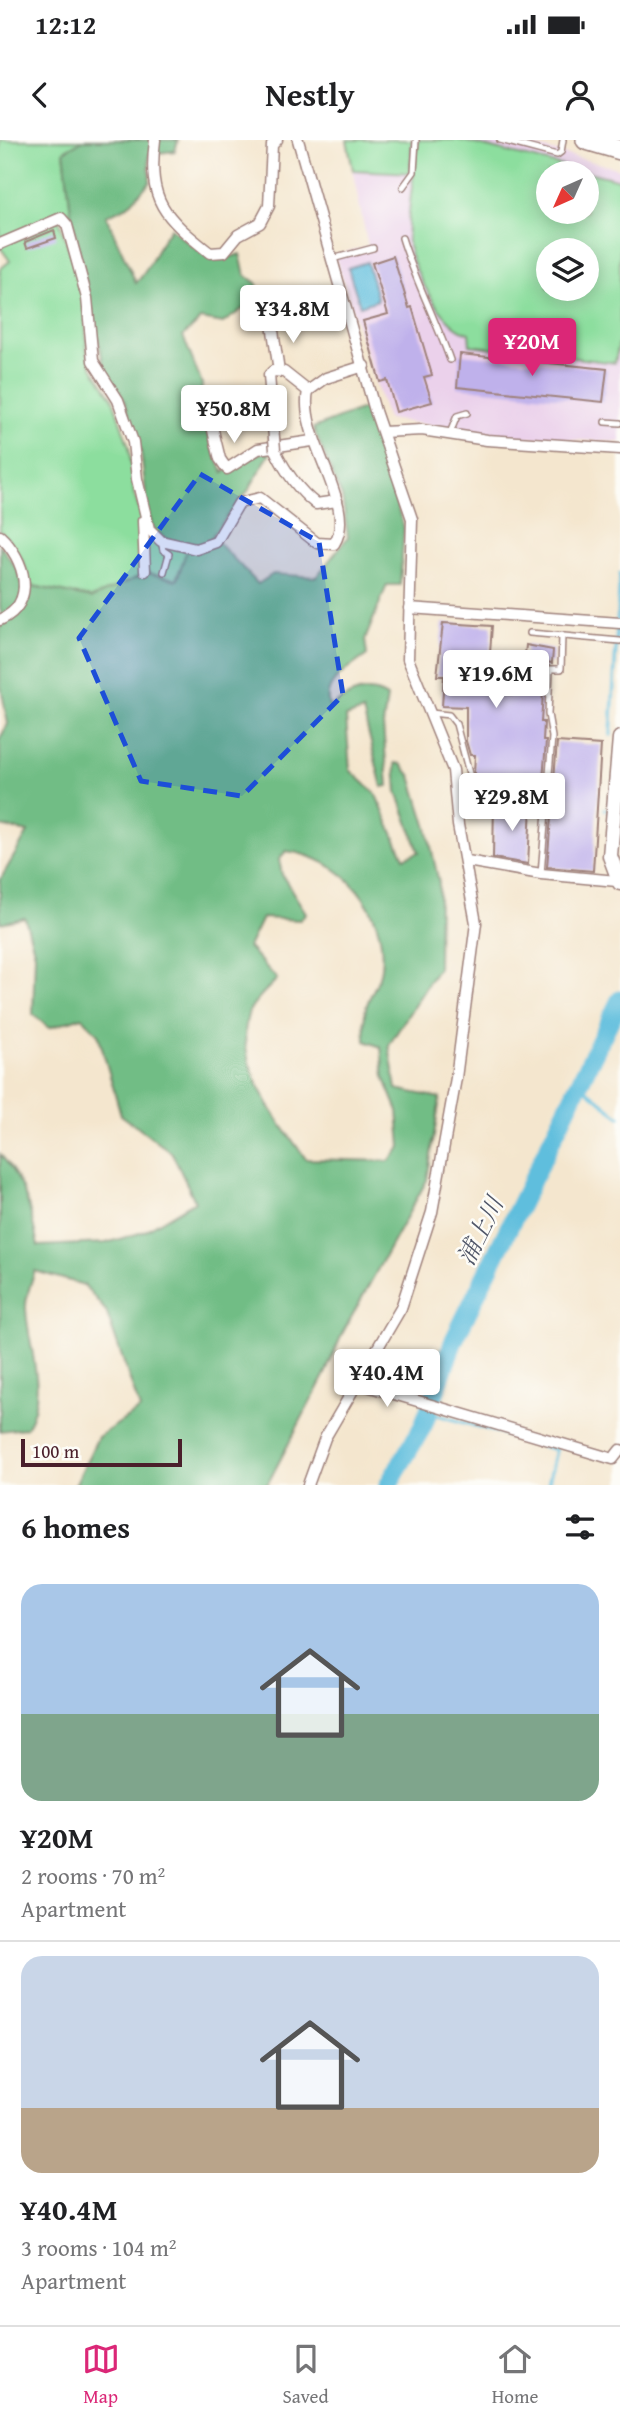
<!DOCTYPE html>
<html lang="en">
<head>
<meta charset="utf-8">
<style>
  :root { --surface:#fff; --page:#f2f2f2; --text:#202124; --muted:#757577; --line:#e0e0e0; --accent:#db2777 }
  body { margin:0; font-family:"Gentium Book Plus","Noto Serif JP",serif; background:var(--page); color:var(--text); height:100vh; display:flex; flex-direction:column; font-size:26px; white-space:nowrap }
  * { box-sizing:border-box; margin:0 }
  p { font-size:23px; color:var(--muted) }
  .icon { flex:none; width:38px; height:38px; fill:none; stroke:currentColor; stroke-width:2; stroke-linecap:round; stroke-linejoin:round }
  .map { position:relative; height:1345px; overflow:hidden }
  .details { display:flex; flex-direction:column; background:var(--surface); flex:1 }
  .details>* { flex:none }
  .needle { width:46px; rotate:225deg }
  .buttons { position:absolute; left:536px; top:21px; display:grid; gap:14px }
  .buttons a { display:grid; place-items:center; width:63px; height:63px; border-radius:50%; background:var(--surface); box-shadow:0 4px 18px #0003; font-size:35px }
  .scale { position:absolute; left:21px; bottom:18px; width:161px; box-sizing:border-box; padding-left:7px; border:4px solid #4a1f2b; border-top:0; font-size:19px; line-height:24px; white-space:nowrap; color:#4a1f2b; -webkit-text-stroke:5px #fdfcf7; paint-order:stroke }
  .price { position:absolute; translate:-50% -60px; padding:0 16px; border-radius:7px; background:#fff; color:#222; font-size:23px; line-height:46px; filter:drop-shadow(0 2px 4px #0008) }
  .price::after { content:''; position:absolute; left:50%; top:42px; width:21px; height:16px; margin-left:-10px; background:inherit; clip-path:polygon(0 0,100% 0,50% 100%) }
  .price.selected { background:var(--accent); color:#fff }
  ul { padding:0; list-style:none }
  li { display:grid; align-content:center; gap:14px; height:371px; padding:0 21px }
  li+li { border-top:2px solid var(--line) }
  li span { display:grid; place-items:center; height:217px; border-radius:21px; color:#555 }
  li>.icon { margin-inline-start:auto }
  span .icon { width:126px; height:126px; fill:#fffc; stroke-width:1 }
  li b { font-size:30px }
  h2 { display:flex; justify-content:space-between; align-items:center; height:84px; padding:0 21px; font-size:30px }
  .status { display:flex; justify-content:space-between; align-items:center; height:49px; padding:0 35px; background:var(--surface); direction:ltr }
  .status svg { height:19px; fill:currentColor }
  header { display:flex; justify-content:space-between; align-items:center; height:91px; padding:0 21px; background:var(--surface); font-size:32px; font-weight:600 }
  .menu { display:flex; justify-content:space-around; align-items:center; height:98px; border-top:2px solid var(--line); background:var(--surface); font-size:19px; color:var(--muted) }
  .menu a { display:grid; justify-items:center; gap:4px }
  .menu .selected { color:var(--accent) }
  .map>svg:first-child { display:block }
  .built { fill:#ebd1eb; fill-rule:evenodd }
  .green { fill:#8cde9e; stroke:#6b7e64; stroke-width:2; fill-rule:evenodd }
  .forest { fill:#71bd85; stroke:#5e6e58; stroke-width:2; fill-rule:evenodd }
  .water { fill:#5fbedd; stroke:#546e84; stroke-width:2 }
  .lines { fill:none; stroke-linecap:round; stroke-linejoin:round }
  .stream { stroke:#5fbedd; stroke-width:3.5 }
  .river { stroke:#5fbedd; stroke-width:19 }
  .building { fill:#bfb1eb }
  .lane-casing { stroke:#9f827c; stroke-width:8 }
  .street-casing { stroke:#9f827c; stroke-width:13 }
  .secondary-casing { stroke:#9f827c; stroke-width:17 }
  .highway-casing { stroke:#9f827c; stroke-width:22 }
  .lane { stroke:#fff; stroke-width:5 }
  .street { stroke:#fff; stroke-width:10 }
  .secondary { stroke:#fff; stroke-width:14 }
  .highway { stroke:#fff; stroke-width:19 }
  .street-bridge-casing { stroke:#9f827c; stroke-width:13; stroke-linecap:butt }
  .street-bridge { stroke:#fff; stroke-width:10 }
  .marked { fill:#1d4ed8; fill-opacity:0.2; stroke:#1d4ed8; stroke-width:5; stroke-dasharray:14 9; stroke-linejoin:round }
  .labels { text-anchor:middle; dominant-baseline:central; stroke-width:5; stroke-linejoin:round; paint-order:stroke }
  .water-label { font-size:24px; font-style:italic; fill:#515769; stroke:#fdfcf7 }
</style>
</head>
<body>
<div class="status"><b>12:12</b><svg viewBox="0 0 49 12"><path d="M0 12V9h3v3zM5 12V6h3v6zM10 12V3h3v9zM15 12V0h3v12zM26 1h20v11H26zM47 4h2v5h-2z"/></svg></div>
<header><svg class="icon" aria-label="back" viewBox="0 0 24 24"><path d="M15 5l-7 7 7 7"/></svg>Nestly<svg class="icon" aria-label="person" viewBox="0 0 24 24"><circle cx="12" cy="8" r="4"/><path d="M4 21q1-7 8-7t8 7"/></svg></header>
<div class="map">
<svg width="620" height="1345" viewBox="0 0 620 1345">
  <rect width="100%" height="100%" fill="#fdfcf7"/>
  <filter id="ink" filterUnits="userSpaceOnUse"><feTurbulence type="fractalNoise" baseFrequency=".0143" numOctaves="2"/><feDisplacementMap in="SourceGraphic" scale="14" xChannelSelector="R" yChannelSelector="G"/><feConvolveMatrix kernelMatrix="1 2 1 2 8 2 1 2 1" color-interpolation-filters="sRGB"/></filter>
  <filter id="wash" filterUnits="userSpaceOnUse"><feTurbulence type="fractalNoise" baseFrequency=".00686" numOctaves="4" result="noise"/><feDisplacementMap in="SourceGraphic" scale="28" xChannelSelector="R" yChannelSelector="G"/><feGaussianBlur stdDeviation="1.57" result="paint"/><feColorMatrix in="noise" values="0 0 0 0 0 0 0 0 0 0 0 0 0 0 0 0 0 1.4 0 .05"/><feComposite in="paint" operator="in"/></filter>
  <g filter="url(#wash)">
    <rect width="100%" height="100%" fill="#f4e6ce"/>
    <path class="built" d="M346 0H511L620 29V302L514 297 387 279 335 115 368 106ZM548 33H586V72H548ZM548 110H586V149H548Z"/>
    <g class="green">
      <path d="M0 0H83L64 11 71 73 59 80 84 154 87 211 92 227 112 257 129 307 134 354 141 374 187 412 176 439 147 433 92 458 29 445C27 422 16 407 0 391V129L10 121 0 107Z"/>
      <path d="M347 0H412L410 33 353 30Z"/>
      <path d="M418 0H459L620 40V197L615 223 470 205 469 193C443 187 411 129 408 103 405 81 416 25 418 0ZM548 33H586V72H548ZM548 110H586V149H548Z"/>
    </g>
    <path class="forest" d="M83 0H178L175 11 149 14 150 42 128 66 106 76 136 143C153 126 156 105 171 88 193 107 209 126 240 114L245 135 256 143 262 155 223 183 201 179 183 196 202 244 201 264 212 306 223 332 263 311 270 313 248 351 212 396 258 444 273 434 316 437 348 397 342 357 313 288 365 268 404 388 400 445H387L365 500 367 515C350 528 319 543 330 568 347 554 367 544 387 557L383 585 388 646 382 647 363 571 346 577 350 630 375 653 404 718 419 712 397 652 395 623 401 624 411 636 427 688 439 743 438 828 389 905 396 949 440 958 427 1040 342 1194 326 1232 267 1345H75L98 1297 140 1269 106 1171 84 1145 35 1131C31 1142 25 1157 26 1169 28 1208 49 1252 26 1288L0 1291V1014C24 1041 31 1071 38 1106L106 1103 143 1092 195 1061 172 1013 121 975 98 894 82 877 49 888 33 874 35 814 25 778 0 783V740L28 692 0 686V598L8 584 0 542V484L4 482 0 468V405L19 432 22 444 92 458 147 433 177 440 188 406 164 398 153 388 148 371 141 312 124 259 105 231 71 73 64 11ZM286 711C343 718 388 769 381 828 380 842 369 855 366 868 363 878 365 891 365 901L381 907 384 937 398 971 401 1007 389 1021 306 1019C279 982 231 923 249 872 253 861 269 848 277 839L248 807 262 778 300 780 306 773 282 735 279 719Z"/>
    <path class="water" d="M367 122 378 160 360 166 348 128Z"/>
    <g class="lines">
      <g class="stream">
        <path d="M611 595 620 434"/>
        <path d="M605 669H606"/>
        <path d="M578 943 620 977"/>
        <path d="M428 1272 556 1310 548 1345"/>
      </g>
      <path class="river" d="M388 1345 423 1286 454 1200 620 860"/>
    </g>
    <g id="blocks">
      <g class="building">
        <path d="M54 90 56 98 27 108 25 102Z"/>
        <path d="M393 116 409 168 412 167 432 235 424 237 432 262 396 272 387 240 380 242 363 181 388 174 372 123Z"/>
        <path d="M460 214 607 229 603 262 457 247Z"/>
        <path d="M443 483 492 486 487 553 521 555 526 505 553 510 552 523 546 522 543 553 541 582H544L543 601H546L542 653 532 652V655L478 648 474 633 475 615H470L466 601V567L442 566 444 536H437Z"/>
        <path d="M557 602 601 605 593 731 547 727Z"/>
        <path d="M494 663 531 666 528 724 493 718Z"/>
      </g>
    </g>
  </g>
  <g filter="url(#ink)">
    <use href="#blocks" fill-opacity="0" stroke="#9f827c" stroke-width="2"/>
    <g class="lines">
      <defs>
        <g id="lane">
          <path d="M500 0 557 15 561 12 563 0"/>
          <path d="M403 47 414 32 416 0"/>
          <path d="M402 98C415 140 435 178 450 220"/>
          <path d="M332 119 373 108"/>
          <path d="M605 282 620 283"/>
          <path d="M450 293 457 276 467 273"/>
          <path d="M161 401 163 410 169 414 164 432"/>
          <path d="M530 493 620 501"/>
          <path d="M431 573 449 575 456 584 475 656 547 662"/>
          <path d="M541 734 552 597 548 574 550 529H561L562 495"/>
        </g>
        <g id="street">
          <path d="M155 0C147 62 165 77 210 113L224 112 238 95 260 83 269 66 272 5 277 0"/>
          <path d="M298 0 375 271 412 379 408 519 453 630 458 685 476 783 456 938 432 1072 401 1168 325 1298 308 1345"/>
          <path d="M0 104 61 78 67 85 87 158 93 221 118 260 133 302 137 339 149 389 161 401 196 409 216 402 239 363 260 358 317 403 334 404C359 366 298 299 308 251L326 238 364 226"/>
          <path d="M272 184 279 231"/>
          <path d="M210 278 220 319 227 329 258 309 312 301"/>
          <path d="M383 292 422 290 487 300 620 309"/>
          <path d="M274 298 269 235 273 231 284 232 308 251"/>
          <path d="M275 310C285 331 298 350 316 364L337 361"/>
          <path d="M143 381 145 431"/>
          <path d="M0 396C25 419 38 463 0 480"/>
          <path d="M409 468 620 483"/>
          <path d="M467 721 541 734 617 741"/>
          <path d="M357 1243 613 1319 620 1310"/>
        </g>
        <path id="secondary" d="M620 598 610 716 620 743"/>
        <path id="highway" d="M586 0 620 10"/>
      </defs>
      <use href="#lane" class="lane-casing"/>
      <use href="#street" class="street-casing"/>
      <use href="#secondary" class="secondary-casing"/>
      <use href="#highway" class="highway-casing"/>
      <use href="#lane" class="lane"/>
      <use href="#street" class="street"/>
      <use href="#secondary" class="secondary"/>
      <use href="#highway" class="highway"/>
      <defs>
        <path id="street-bridge" d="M274 298 275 310"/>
      </defs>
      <use href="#street-bridge" class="street-bridge-casing"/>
      <use href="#street-bridge" class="street-bridge"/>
    </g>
  </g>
  <path class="marked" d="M200 334 319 402 343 555 242 656 141 641 79 498Z"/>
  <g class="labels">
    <g class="water-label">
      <text transform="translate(480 1091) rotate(-64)">浦上川</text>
    </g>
  </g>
</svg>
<div class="buttons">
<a><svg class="needle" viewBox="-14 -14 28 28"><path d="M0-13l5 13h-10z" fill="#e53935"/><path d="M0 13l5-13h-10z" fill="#757577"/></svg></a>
<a><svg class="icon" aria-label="layers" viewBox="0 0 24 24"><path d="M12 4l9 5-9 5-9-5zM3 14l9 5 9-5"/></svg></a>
</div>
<div class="scale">100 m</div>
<b class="price" style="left:293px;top:205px">¥34.8M</b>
<b class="price selected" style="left:532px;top:238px">¥20M</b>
<b class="price" style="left:234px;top:305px">¥50.8M</b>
<b class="price" style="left:496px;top:570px">¥19.6M</b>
<b class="price" style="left:512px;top:693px">¥29.8M</b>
<b class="price" style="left:387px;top:1269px">¥40.4M</b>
</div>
<section class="details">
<h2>6 homes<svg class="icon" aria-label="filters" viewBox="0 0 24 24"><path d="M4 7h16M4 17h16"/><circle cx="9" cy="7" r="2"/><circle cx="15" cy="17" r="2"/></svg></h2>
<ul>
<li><span style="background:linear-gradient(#a9c7e8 60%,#7fa58c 0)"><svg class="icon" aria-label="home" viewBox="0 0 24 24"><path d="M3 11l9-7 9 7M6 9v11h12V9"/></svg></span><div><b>¥20M</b><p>2 rooms · 70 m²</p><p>Apartment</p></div></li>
<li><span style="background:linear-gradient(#c9d6e8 70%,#b9a48a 0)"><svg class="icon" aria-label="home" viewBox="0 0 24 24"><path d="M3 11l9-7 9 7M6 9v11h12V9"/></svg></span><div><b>¥40.4M</b><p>3 rooms · 104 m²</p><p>Apartment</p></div></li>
</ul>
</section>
<nav class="menu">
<a class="selected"><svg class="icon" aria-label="map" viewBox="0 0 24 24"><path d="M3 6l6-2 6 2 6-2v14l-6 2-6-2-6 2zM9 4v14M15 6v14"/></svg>Map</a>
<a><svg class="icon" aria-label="saved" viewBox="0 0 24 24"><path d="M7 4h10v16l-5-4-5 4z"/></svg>Saved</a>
<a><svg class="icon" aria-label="home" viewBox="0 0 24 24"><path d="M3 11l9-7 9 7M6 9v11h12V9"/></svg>Home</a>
</nav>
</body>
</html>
